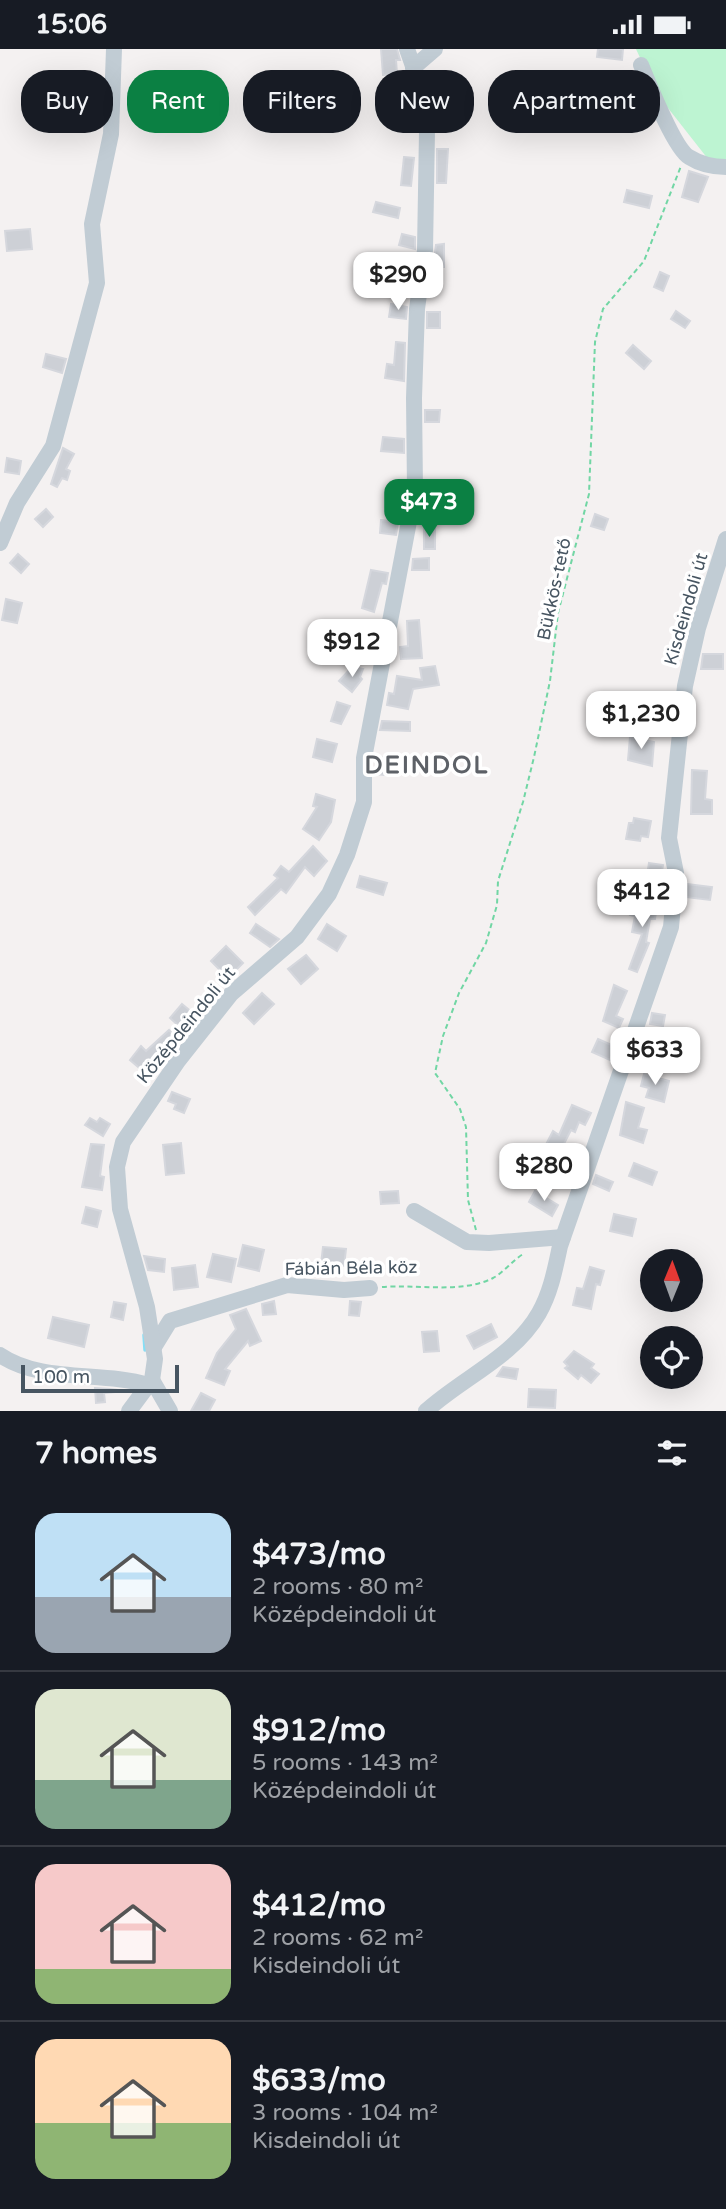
<!DOCTYPE html>
<html lang="en">
<head>
<meta charset="utf-8">
<style>
  :root { --surface:#171b24; --page:#20242c; --text:#f1f3f6; --muted:#9ea1a6; --line:#363941; --accent:#0b8043 }
  body { margin:0; font-family:"Varela Round",sans-serif; background:var(--page); color:var(--text); height:100vh; display:flex; flex-direction:column; font-size:26px; white-space:nowrap }
  * { box-sizing:border-box; margin:0 }
  p { font-size:23px; color:var(--muted) }
  .icon { flex:none; width:38px; height:38px; fill:none; stroke:currentColor; stroke-width:2; stroke-linecap:round; stroke-linejoin:round }
  .map { position:relative; height:1362px; overflow:hidden }
  .side { display:flex; flex-direction:column; background:var(--surface); flex:1 }
  .side>* { flex:none }
  .guide { position:absolute; left:21px; top:21px; width:684px; height:63px; display:flex; gap:14px }
  .needle { width:46px; rotate:1deg }
  .controls { position:absolute; left:640px; top:1200px; display:grid; gap:14px }
  .controls a { display:grid; place-items:center; width:63px; height:63px; border-radius:50%; background:var(--surface); box-shadow:0 7px 28px #0002; font-size:35px }
  .scale { position:absolute; left:21px; bottom:18px; width:158px; box-sizing:border-box; padding-left:7px; border:4px solid #475561; border-top:0; font-size:19px; line-height:24px; white-space:nowrap; color:#475561; -webkit-text-stroke:5px #fff; paint-order:stroke }
  .price { position:absolute; translate:-50% -60px; padding:0 16px; border-radius:14px; background:#fff; color:#222; font-size:23px; line-height:46px; filter:drop-shadow(0 2px 4px #0008) }
  .price::after { content:''; position:absolute; left:50%; top:42px; width:21px; height:16px; margin-left:-10px; background:inherit; clip-path:polygon(0 0,100% 0,50% 100%) }
  .price.active { background:var(--accent); color:#fff }
  ul { padding:0; list-style:none }
  li { display:flex; align-items:center; gap:21px; height:175px; padding:0 35px }
  li+li { border-top:2px solid var(--line) }
  li span { display:grid; place-items:center; flex:none; width:196px; height:140px; border-radius:21px; color:#555 }
  li>.icon { margin-inline-start:auto }
  span .icon { width:84px; height:84px; fill:#fffc; stroke-width:1 }
  li b { font-size:30px }
  h2 { display:flex; justify-content:space-between; align-items:center; height:84px; padding:0 35px; font-size:30px }
  .chip { padding:0 24px; border-radius:28px; background:var(--surface); box-shadow:0 7px 28px #0002; font-size:24px; line-height:63px }
  .chip.active { background:var(--accent); color:#fff }
  .status { display:flex; justify-content:space-between; align-items:center; height:49px; padding:0 35px; background:var(--surface); direction:ltr }
  .status svg { height:19px; fill:currentColor }
  .map>svg:first-child { display:block }
  .green { fill:#bdf4d2 }
  .lines { fill:none; stroke-linecap:round; stroke-linejoin:round }
  .stream { stroke:#86def5; stroke-width:3.5 }
  .building { fill:#cdd0d6; stroke:#d5d7dd; stroke-width:2 }
  .path { stroke:#71d6a4; stroke-width:2; stroke-dasharray:5 3.5; stroke-linecap:butt }
  .minor { stroke:#c1ccd4; stroke-width:16 }
  .labels { text-anchor:middle; dominant-baseline:central; stroke-width:7; stroke-linejoin:round; paint-order:stroke }
  .street-label { font-size:18px; fill:#475561; stroke:#fff }
  .district-label { font-size:24px; font-weight:bold; letter-spacing:2px; fill:#5d6167; stroke:#fff }
</style>
</head>
<body>
<div class="status"><b>15:06</b><svg viewBox="0 0 49 12"><path d="M0 12V9h3v3zM5 12V6h3v6zM10 12V3h3v9zM15 12V0h3v12zM26 1h20v11H26zM47 4h2v5h-2z"/></svg></div>
<div class="map">
<svg width="726" height="1362" viewBox="0 0 726 1362">
  <rect width="100%" height="100%" fill="#f4f1f1"/>
  <path class="green" d="M636 0H726V111L708 110 657 45Z"/>
  <g class="lines">
    <path class="stream" d="M144 1286 145 1301"/>
  </g>
  <g class="building">
    <path d="M381 0H397L400 11H396L397 25 383 26Z"/>
    <path d="M598 0H623L622 11 597 8Z"/>
    <path d="M437 100H448L446 134H437Z"/>
    <path d="M404 108 414 109 411 137 401 136Z"/>
    <path d="M689 122 708 128 698 153 682 148Z"/>
    <path d="M627 141 652 147 649 159 624 153Z"/>
    <path d="M376 153 400 159 398 169 373 163Z"/>
    <path d="M30 180 32 200 7 202 5 182Z"/>
    <path d="M402 185 415 188V200L399 196Z"/>
    <path d="M444 195V218H433L436 196Z"/>
    <path d="M660 223 669 227 663 242 654 238Z"/>
    <path d="M391 255 407 258 406 270 389 268Z"/>
    <path d="M676 262 690 272 685 279 671 270Z"/>
    <rect x="427" y="263" width="13" height="16"/>
    <path d="M396 293 405 294 404 332 385 329 387 315 394 316Z"/>
    <path d="M633 296 651 312 644 320 626 304Z"/>
    <path d="M46 305 66 310 62 324 43 318Z"/>
    <path d="M425 361H440L439 373H425Z"/>
    <path d="M383 388 404 390V404L381 402Z"/>
    <path d="M63 399 74 405 66 420 70 422 67 431 62 429 57 438 51 435Z"/>
    <path d="M7 409 21 412 19 425 5 423Z"/>
    <path d="M425 445H437V458H422Z"/>
    <path d="M46 460 53 468 43 478 35 470Z"/>
    <path d="M595 465 608 470 604 481 591 477Z"/>
    <path d="M381 471 398 473 396 486 380 484Z"/>
    <path d="M424 479 435 480V500H424Z"/>
    <path d="M18 505 29 515 21 524 10 514Z"/>
    <path d="M429 509V521H412L413 510Z"/>
    <path d="M371 521 388 524 386 535 382 534 374 563 362 559Z"/>
    <path d="M6 550 22 554 17 574 2 571Z"/>
    <path d="M419 571 422 609 401 610 400 598 408 597 407 572Z"/>
    <path d="M350 596 369 603 366 612 345 610Z"/>
    <path d="M703 605H723V620H701Z"/>
    <path d="M435 617 439 636 413 640 408 660 387 656 389 644 394 645 397 627 422 631 420 619Z"/>
    <path d="M352 618 363 620 360 628 362 630 352 643 339 632Z"/>
    <path d="M337 653 350 657 341 675 331 672Z"/>
    <path d="M382 672 410 673V682L380 681Z"/>
    <path d="M630 688 654 693 652 717 628 711Z"/>
    <path d="M317 690 337 695 332 713 313 708Z"/>
    <path d="M379 708 396 711 394 727 376 725Z"/>
    <path d="M692 721 707 722 705 750 712 751V765H691Z"/>
    <path d="M316 745 335 751 331 773 319 791 303 780 317 758 313 757Z"/>
    <path d="M634 769 651 772 648 788 641 787 640 792 626 790 629 774H633Z"/>
    <path d="M313 797 327 812 314 827 305 818 286 844 281 840 255 866 248 858 278 829 274 826 281 817 289 823Z"/>
    <path d="M649 814 663 816 661 828 647 827Z"/>
    <path d="M360 827 387 834 383 846 357 838Z"/>
    <path d="M687 835 712 838 710 851 685 848Z"/>
    <path d="M633 852 657 856 655 870H650L646 893 649 894 637 923 629 920 642 885 632 883 635 867 630 866Z"/>
    <path d="M256 875 279 890 270 898 250 884Z"/>
    <path d="M327 875 346 887 337 902 318 890Z"/>
    <path d="M226 897 243 914 228 929 211 912Z"/>
    <path d="M306 906 318 920 301 935 288 920Z"/>
    <path d="M614 936 627 942 616 967 623 970 619 979 603 972Z"/>
    <path d="M262 944 274 955 254 975 243 964Z"/>
    <path d="M182 955 193 964 180 978 170 969Z"/>
    <path d="M652 964 665 966 663 977 650 975Z"/>
    <path d="M169 981 176 989 162 1001 161 999 143 1022 130 1011 141 997 146 1002Z"/>
    <path d="M598 990 616 998 610 1011 592 1003Z"/>
    <path d="M644 1025 669 1032 664 1053 646 1048 649 1039 641 1037Z"/>
    <path d="M172 1043 190 1050 184 1064 174 1060 176 1055 168 1052Z"/>
    <path d="M626 1053 644 1059 638 1079 647 1081 643 1094 620 1086Z"/>
    <path d="M572 1056 591 1064 585 1076 579 1073 575 1083 571 1081 551 1120 562 1127 555 1137 529 1119 536 1109 538 1111 553 1082 559 1086Z"/>
    <path d="M90 1069 97 1073 100 1069 110 1075 103 1087 85 1076Z"/>
    <path d="M181 1094 184 1124 166 1126 163 1096Z"/>
    <path d="M91 1095 104 1096 100 1127 104 1128 102 1141 82 1138Z"/>
    <path d="M634 1114 657 1123 652 1136 629 1127Z"/>
    <path d="M596 1126 613 1133 609 1142 593 1135Z"/>
    <path d="M398 1142 399 1154 381 1155 380 1143Z"/>
    <path d="M535 1142 558 1156 552 1167 529 1153Z"/>
    <path d="M86 1158 101 1162 97 1178 82 1174Z"/>
    <path d="M614 1165 636 1170 632 1187 610 1182Z"/>
    <path d="M243 1196 264 1201 259 1222 238 1217Z"/>
    <path d="M323 1198 346 1200 344 1217 321 1215Z"/>
    <path d="M213 1205 236 1210 231 1233 207 1228Z"/>
    <path d="M144 1207 165 1210 164 1223 148 1221Z"/>
    <path d="M195 1216 198 1238 174 1241 172 1219Z"/>
    <path d="M590 1218 604 1222 600 1236 596 1235 591 1260 573 1256 577 1239 583 1240Z"/>
    <path d="M274 1252 276 1265 263 1266 262 1255Z"/>
    <path d="M350 1252 361 1253 359 1267 349 1266Z"/>
    <path d="M114 1253 126 1255 123 1271 111 1268Z"/>
    <path d="M246 1260 261 1292 250 1297 248 1292 225 1320 230 1322 224 1336 206 1329 217 1304 236 1280 230 1266Z"/>
    <path d="M53 1268 89 1276 84 1298 48 1289Z"/>
    <path d="M491 1275 497 1288 474 1300 467 1287Z"/>
    <path d="M437 1282 439 1302 424 1303 422 1283Z"/>
    <path d="M574 1302 594 1315 591 1319 599 1325 591 1334 581 1326 578 1330 565 1319 568 1317 564 1313Z"/>
    <path d="M503 1318 518 1320 516 1330 497 1327Z"/>
    <path d="M95 1339 110 1340 126 1342 104 1344 105 1353 96 1354Z"/>
    <path d="M529 1340 556 1341 555 1359 528 1358Z"/>
    <path d="M201 1344 215 1351 209 1362H191Z"/>
  </g>
  <g class="lines">
    <g class="path">
      <path d="M476 1181 468 1151 466 1078 460 1060 435 1024 443 987 459 944 486 894 497 856 498 832 523 753 534 708 550 632 558 564 589 445 595 293 603 260 644 212 681 117"/>
      <path d="M382 1238C416 1235 462 1245 493 1229 503 1224 512 1212 523 1205"/>
    </g>
    <g class="minor">
      <path d="M641 16C649 35 674 99 689 108 700 115 713 118 726 118"/>
      <path d="M413 19 435 0"/>
      <path d="M0 494 17 454 53 397 97 234 92 175 111 85 114 0"/>
      <path d="M414 1162 467 1193 489 1194 563 1188"/>
      <path d="M154 1298 170 1272 287 1236 344 1241 370 1239"/>
      <path d="M0 1306C41 1334 102 1322 148 1336"/>
      <path d="M152 1331 170 1362"/>
      <path d="M129 1362 152 1331 155 1310 147 1258 120 1160 117 1118 123 1093 178 1012 231 945 297 888 329 845 347 806 364 753V709L415 441 414 349 417 260 425 201 427 82 424 48 407 0"/>
      <path d="M426 1362C462 1329 514 1308 539 1264 551 1243 555 1220 560 1197L671 878 676 824 669 789 685 637 698 579 726 490"/>
    </g>
  </g>
  <g class="labels">
    <g class="street-label">
      <text transform="translate(554 540) rotate(-78)">Bükkös-tető</text>
      <text transform="translate(686 560) rotate(-74)">Kisdeindoli út</text>
      <text transform="translate(186 976) rotate(-51)">Középdeindoli út</text>
      <text transform="translate(351 1219) rotate(-1)">Fábián Béla köz</text>
    </g>
    <g class="district-label">
      <text x="427" y="716">DEINDOL</text>
    </g>
  </g>
</svg>
<div class="controls">
<a><svg class="needle" viewBox="-14 -14 28 28"><path d="M0-13l5 13h-10z" fill="#e53935"/><path d="M0 13l5-13h-10z" fill="#9ea1a6"/></svg></a>
<a><svg class="icon" aria-label="locate" viewBox="0 0 24 24"><circle cx="12" cy="12" r="6"/><path d="M12 2v4M12 18v4M2 12h4M18 12h4"/></svg></a>
</div>
<div class="scale">100 m</div>
<b class="price" style="left:398px;top:263px">$290</b>
<b class="price active" style="left:429px;top:490px">$473</b>
<b class="price" style="left:352px;top:630px">$912</b>
<b class="price" style="left:641px;top:702px">$1,230</b>
<b class="price" style="left:642px;top:880px">$412</b>
<b class="price" style="left:655px;top:1038px">$633</b>
<b class="price" style="left:544px;top:1154px">$280</b>
<div class="guide">
<a class="chip">Buy</a>
<a class="chip active">Rent</a>
<a class="chip">Filters</a>
<a class="chip">New</a>
<a class="chip">Apartment</a>
</div>
</div>
<section class="side">
<h2>7 homes<svg class="icon" aria-label="filters" viewBox="0 0 24 24"><path d="M4 7h16M4 17h16"/><circle cx="9" cy="7" r="2"/><circle cx="15" cy="17" r="2"/></svg></h2>
<ul>
<li><span style="background:linear-gradient(#bfe0f5 60%,#9aa5b1 0)"><svg class="icon" aria-label="home" viewBox="0 0 24 24"><path d="M3 11l9-7 9 7M6 9v11h12V9"/></svg></span><div><b>$473/mo</b><p>2 rooms · 80 m²</p><p>Középdeindoli út</p></div></li>
<li><span style="background:linear-gradient(#dfe7d0 65%,#7fa58c 0)"><svg class="icon" aria-label="home" viewBox="0 0 24 24"><path d="M3 11l9-7 9 7M6 9v11h12V9"/></svg></span><div><b>$912/mo</b><p>5 rooms · 143 m²</p><p>Középdeindoli út</p></div></li>
<li><span style="background:linear-gradient(#f6c9c9 75%,#8fb573 0)"><svg class="icon" aria-label="home" viewBox="0 0 24 24"><path d="M3 11l9-7 9 7M6 9v11h12V9"/></svg></span><div><b>$412/mo</b><p>2 rooms · 62 m²</p><p>Kisdeindoli út</p></div></li>
<li><span style="background:linear-gradient(#ffd9b3 60%,#8fb573 0)"><svg class="icon" aria-label="home" viewBox="0 0 24 24"><path d="M3 11l9-7 9 7M6 9v11h12V9"/></svg></span><div><b>$633/mo</b><p>3 rooms · 104 m²</p><p>Kisdeindoli út</p></div></li>
</ul>
</section>
</body>
</html>
